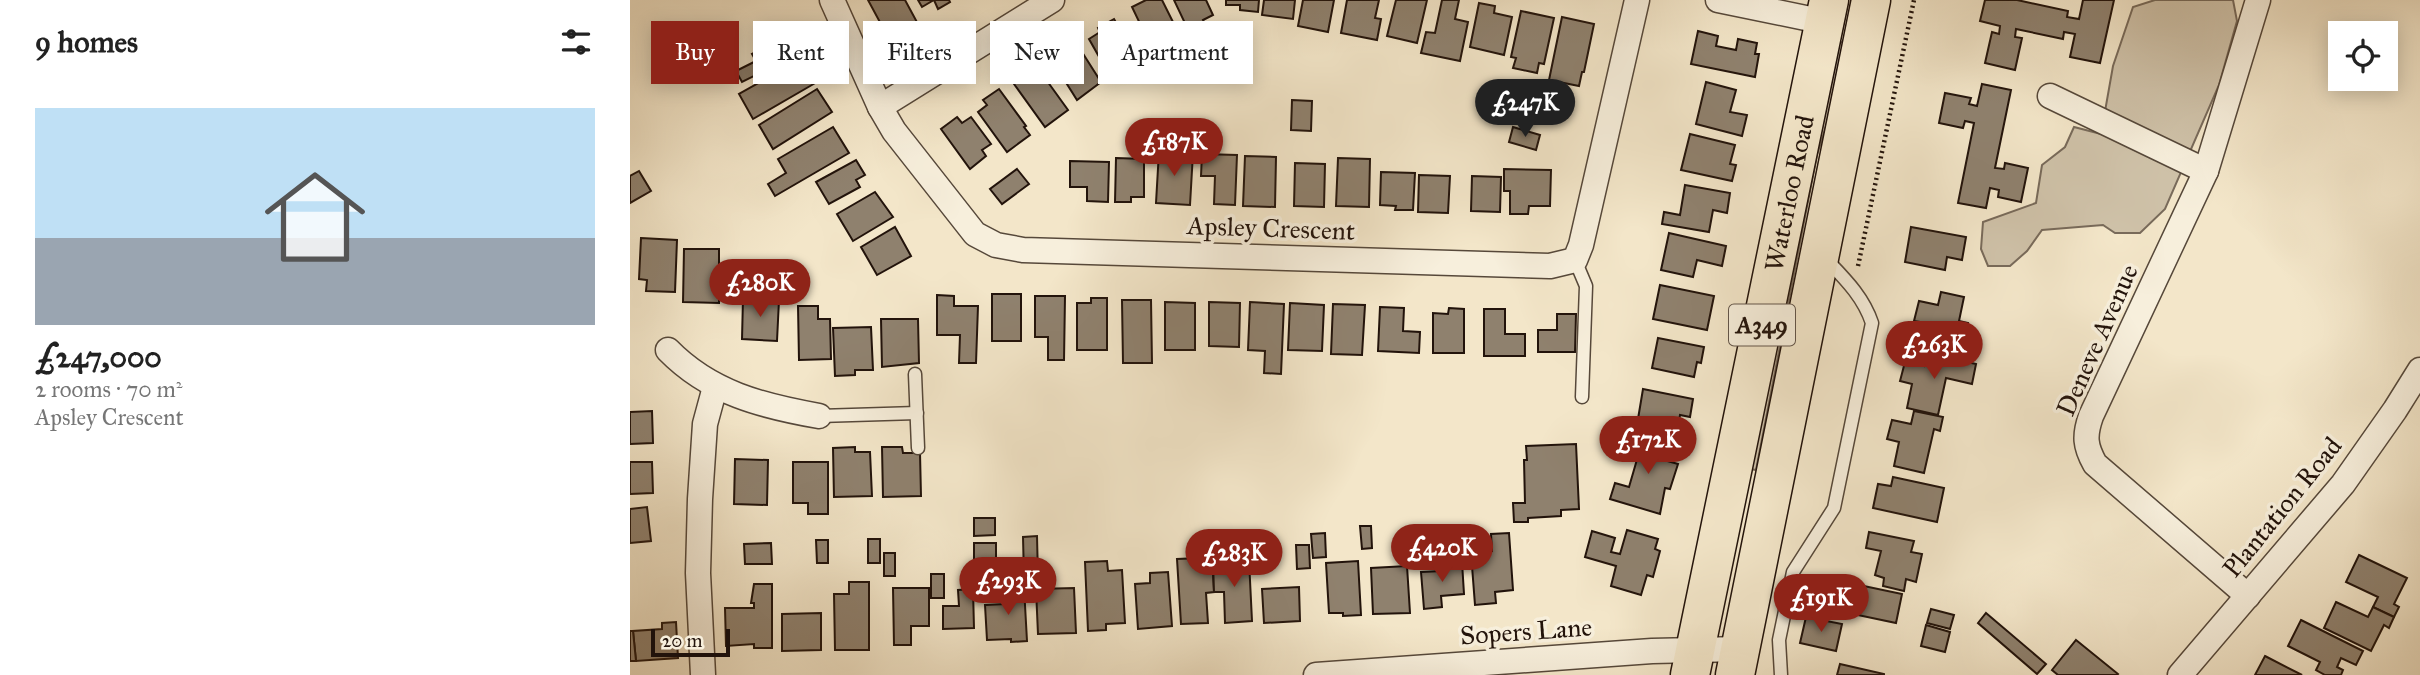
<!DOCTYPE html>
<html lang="en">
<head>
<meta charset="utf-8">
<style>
  :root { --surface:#fff; --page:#f6f6f6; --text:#222; --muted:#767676; --line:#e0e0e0; --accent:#8f2418 }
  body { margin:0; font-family:"IM FELL Great Primer",serif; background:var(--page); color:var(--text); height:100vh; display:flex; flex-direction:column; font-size:26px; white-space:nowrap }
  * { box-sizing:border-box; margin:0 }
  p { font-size:23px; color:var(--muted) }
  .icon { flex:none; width:38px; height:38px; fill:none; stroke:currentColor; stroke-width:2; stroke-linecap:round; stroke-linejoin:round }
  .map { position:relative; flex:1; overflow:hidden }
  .sheet { display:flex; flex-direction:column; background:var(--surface); width:630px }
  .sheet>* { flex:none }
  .hud { position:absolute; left:21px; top:21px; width:665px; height:63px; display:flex; gap:14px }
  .tools { position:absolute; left:1698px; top:21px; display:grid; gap:14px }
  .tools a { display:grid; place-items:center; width:70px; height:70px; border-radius:0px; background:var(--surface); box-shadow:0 4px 18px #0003; font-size:35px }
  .scale { position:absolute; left:21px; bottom:18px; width:79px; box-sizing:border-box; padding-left:7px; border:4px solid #22130b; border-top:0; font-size:19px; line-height:24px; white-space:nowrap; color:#22130b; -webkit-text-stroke:5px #f7efdc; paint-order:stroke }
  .price { position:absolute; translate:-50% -60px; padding:0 16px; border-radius:24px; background:var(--accent); color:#fff; font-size:23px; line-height:46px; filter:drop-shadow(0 2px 4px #0008) }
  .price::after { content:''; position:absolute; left:50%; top:42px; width:21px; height:16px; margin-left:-10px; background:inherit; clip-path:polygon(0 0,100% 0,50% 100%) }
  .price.current { background:#222; color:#fff }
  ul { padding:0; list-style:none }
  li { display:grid; align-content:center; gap:14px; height:371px; padding:0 35px }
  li+li { border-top:2px solid var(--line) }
  li span { display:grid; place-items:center; height:217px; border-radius:0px; color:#555 }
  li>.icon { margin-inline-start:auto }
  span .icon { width:126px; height:126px; fill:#fffc; stroke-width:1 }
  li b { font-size:30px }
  h2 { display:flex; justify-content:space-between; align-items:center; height:84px; padding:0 35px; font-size:30px }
  .chip { padding:0 24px; border-radius:0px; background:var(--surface); box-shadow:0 4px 18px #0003; font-size:24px; line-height:63px }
  .chip.current { background:var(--accent); color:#fff }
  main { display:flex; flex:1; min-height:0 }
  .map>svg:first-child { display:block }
  .green { fill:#cfc2a9; stroke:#786a5a; stroke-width:2 }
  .building { fill:#8f816e; stroke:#22130b; stroke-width:2 }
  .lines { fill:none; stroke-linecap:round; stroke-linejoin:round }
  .lane-casing { stroke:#56483a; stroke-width:15 }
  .street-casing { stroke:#56483a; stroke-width:27 }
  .primary-casing { stroke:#22130b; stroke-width:41 }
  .path { stroke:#22130b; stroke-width:4.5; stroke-dasharray:2 3.5; stroke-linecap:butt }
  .lane { stroke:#f7efdc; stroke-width:12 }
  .street { stroke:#f7efdc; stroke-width:24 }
  .primary { stroke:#f3e6c9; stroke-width:38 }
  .labels { text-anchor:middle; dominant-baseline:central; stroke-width:7; stroke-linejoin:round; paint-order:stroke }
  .shield { fill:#f7efdc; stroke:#62554a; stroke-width:2 }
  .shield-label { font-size:24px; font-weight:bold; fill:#22130b }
  .street-label { font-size:26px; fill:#22130b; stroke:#f7efdc }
</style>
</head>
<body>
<main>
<section class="sheet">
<h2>9 homes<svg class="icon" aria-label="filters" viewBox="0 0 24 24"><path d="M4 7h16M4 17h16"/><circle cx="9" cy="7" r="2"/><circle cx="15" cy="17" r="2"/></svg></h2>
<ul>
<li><span style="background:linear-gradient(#bfe0f5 60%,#9aa5b1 0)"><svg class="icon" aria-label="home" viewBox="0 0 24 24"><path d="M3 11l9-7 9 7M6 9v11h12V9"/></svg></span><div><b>£247,000</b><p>2 rooms · 70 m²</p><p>Apsley Crescent</p></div></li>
</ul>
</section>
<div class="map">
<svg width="1790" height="675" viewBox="0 0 1790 675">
  <rect width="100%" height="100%" fill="#f3e6c9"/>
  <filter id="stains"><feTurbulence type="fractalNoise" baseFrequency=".00286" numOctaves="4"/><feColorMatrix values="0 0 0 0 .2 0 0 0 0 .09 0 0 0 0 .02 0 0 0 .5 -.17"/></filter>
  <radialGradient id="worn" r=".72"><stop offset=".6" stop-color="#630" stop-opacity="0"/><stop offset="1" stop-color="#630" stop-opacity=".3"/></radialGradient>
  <g class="green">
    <path d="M1525 0H1603L1607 21 1589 85 1535 209 1510 233H1485L1473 225 1412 230 1397 251 1380 266H1358L1351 249 1353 222 1406 203 1412 165 1435 147 1444 127 1471 134 1483 66 1503 7Z"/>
    <path d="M1209 42 1222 43 1187 155 1126 470 1120 469Z"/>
  </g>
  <g class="building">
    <path d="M238 0H275L288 24 259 39Z"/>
    <path d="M288 0H319L320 2 308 9 304 0 292 7Z"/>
    <path d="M516 0H532L550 36 546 38 550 46 526 57 502 7Z"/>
    <path d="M544 0H576L583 15 573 20 577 28 561 36Z"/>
    <path d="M596 0H629L628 12 610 10V5H596Z"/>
    <path d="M634 0H665L663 19 632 15Z"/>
    <path d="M673 0H704L698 32 668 26Z"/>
    <path d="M717 0H749L745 18 751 19 747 40 711 33Z"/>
    <path d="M766 0H797L787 43 757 36Z"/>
    <path d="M812 0H829L825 19 838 22 830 61 791 53 796 32 805 33Z"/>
    <path d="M1355 0H1387L1438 11 1437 17 1449 19 1453 0H1484L1470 63 1440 57 1445 34 1434 32 1433 39 1386 29 1385 37 1392 38 1385 70 1355 63 1362 32 1369 34 1370 26 1350 21Z"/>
    <path d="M849 3 865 6 864 13 882 17 874 55 840 47Z"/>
    <path d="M891 11 924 18 914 64 909 63 907 73 883 68 886 58 881 57Z"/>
    <path d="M932 17 964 24 954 72H952L949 86 919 80Z"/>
    <path d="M484 19 507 60 480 76 459 39 470 32 468 28Z"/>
    <path d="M162 28 174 51 112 82 106 71 126 61 122 54 137 46 135 41Z"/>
    <path d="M1068 31 1088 36 1086 46 1106 50 1108 39 1127 43 1125 54H1129L1125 77 1061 64Z"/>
    <path d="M445 41 471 82 447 100 420 57Z"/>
    <path d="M173 58 187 82 123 119 109 94Z"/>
    <path d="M407 67 438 110 415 127 384 84Z"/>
    <path d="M1076 82 1106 90 1100 112 1117 115 1112 136 1066 124Z"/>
    <path d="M1352 84 1381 90 1365 168 1374 169 1375 163 1398 168 1391 202 1368 197 1369 190 1360 188 1356 208 1328 203 1344 123 1335 121 1333 128 1309 123 1315 93 1341 98 1339 104 1347 106Z"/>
    <path d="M187 89 202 112 143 149 129 125Z"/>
    <path d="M369 89 396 126 394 127 400 135 377 152 348 112 357 105 353 100Z"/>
    <path d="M662 100 682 101 681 131 661 130Z"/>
    <path d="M327 117 332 123 341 117 361 144 352 150 356 156 340 169 311 129Z"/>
    <path d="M203 127 219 153 145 196 138 184 156 173 148 159Z"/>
    <path d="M883 127 910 135 906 150 879 142Z"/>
    <path d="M1060 134 1105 145 1100 164 1106 165 1102 181 1051 170Z"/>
    <path d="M529 151 563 153 560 205 526 203Z"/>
    <path d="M572 154 607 155 605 205 584 204 585 176H571Z"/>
    <path d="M615 156 646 157 645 207 613 206Z"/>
    <path d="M486 158 514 159V197H501V202H485Z"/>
    <path d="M708 158 740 159 739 207 706 206Z"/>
    <path d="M226 160 235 175 226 180 230 187 199 204 186 182Z"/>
    <path d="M440 161 479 162 478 202 457 201V187H440Z"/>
    <path d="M665 163 695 164 694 207 664 206Z"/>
    <path d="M387 169 399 184 372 204 360 189Z"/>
    <path d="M874 169 921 170 920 206H899L898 214H880V191H874Z"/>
    <path d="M9 171 21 191 0 203V176Z"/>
    <path d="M751 172 785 173 783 210H765L766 206 750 205Z"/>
    <path d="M789 175 820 176 818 213 788 212Z"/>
    <path d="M842 176 871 177 870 212 841 211Z"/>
    <path d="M1055 185 1100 193 1097 213 1083 210 1079 232 1032 224 1034 212 1050 215Z"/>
    <path d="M245 192 263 217 223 241 207 214Z"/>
    <path d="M265 227 281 256 247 275 231 247Z"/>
    <path d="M1281 227 1336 237 1332 260 1317 257 1315 270 1275 262Z"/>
    <path d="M1039 233 1096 246 1092 266 1067 260 1063 277 1031 270Z"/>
    <path d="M11 238 47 240 45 292 16 291 17 280 9 279Z"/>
    <path d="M54 249H89V303L53 302Z"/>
    <path d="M1030 285 1084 296 1077 330 1023 319Z"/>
    <path d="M1311 292 1334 297 1329 321 1338 323 1333 349 1323 347 1322 354 1292 347 1297 323 1284 321 1289 301 1308 305Z"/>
    <rect x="362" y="294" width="29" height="47"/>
    <path d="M307 295 324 296V306H348L346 363H329L330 335H307Z"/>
    <path d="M405 296H435L434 360H418V337H405Z"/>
    <path d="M113 298 149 300 147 341 112 339Z"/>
    <path d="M461 298H477V350H447V303H461Z"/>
    <path d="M492 300H521L522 363H493Z"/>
    <path d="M535 302 565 303V350H535Z"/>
    <path d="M579 302 610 303 609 347 579 346Z"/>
    <path d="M620 302 654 304 651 374 634 373 635 351 618 350Z"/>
    <path d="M660 303 694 305 692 351 658 350Z"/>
    <path d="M703 304 735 305 732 355 701 354Z"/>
    <path d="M168 306H188V319H200L201 359 169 360Z"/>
    <path d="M750 307 774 308 773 331 790 332 789 353 748 351Z"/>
    <path d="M819 308 834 309V353H803V313L818 314Z"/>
    <path d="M854 309H875V334H895V356H854Z"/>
    <path d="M927 314H946L945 352H908V330H927Z"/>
    <path d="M251 319H288L289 363 252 367Z"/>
    <path d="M241 327 243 370H225V375L205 376 203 328Z"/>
    <path d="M1028 338 1074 347 1071 363 1067 362 1064 377 1022 368Z"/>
    <path d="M1297 353 1346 364 1342 384 1316 378 1308 415 1277 408 1282 384 1270 381 1275 362 1294 366Z"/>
    <path d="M1013 389 1063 399 1060 417 1050 415 1048 426 1008 419Z"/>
    <path d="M22 411 23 443 0 444V412Z"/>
    <path d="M1284 411 1313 417 1310 431 1304 429 1294 473 1264 466 1269 442 1257 439 1262 420 1281 424Z"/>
    <path d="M1015 432 1040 440 1034 460 1048 464 1040 489 1035 488 1030 514 980 499 985 483 999 487Z"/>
    <path d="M946 444 949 509 931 510V516L898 518V522H884L883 503H895L894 460H897L896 446Z"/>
    <path d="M225 447V452H240L242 496 204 497 203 448Z"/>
    <path d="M252 447H272L273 453H290L291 496 253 497Z"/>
    <path d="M105 459 138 460 137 505 104 504Z"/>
    <path d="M0 462H22L23 493 0 494Z"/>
    <path d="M163 462H198V514H178V503H163Z"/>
    <path d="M1263 477 1314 488 1307 522 1243 508 1248 484 1261 486Z"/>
    <path d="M17 507 21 541 0 543V509Z"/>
    <path d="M344 518H365V535L344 536Z"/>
    <path d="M730 526H741L742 548 732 549Z"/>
    <path d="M997 530 1028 539 1025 549 1030 551 1023 577 1017 575 1011 595 981 586 986 566 955 557 962 531 985 538 981 552 990 554Z"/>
    <path d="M1239 532 1284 541 1281 552 1292 554 1286 582 1276 579 1274 591 1253 586 1254 578 1245 575 1251 551 1236 548Z"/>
    <path d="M695 533 696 557 683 558 681 534Z"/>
    <path d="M793 533 794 557 781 558 779 534Z"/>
    <path d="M879 533 883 590 865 592 866 603 845 605 841 553 862 551 861 534Z"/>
    <path d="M407 536 408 578H394L393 537Z"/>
    <path d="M570 537H581L584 592 576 593 578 623 551 624 547 559 571 558Z"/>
    <rect x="238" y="539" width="12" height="24"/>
    <path d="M186 540H198V563H187Z"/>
    <path d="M141 543 142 564H115L114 544Z"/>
    <rect x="344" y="543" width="22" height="21"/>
    <path d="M666 545H679L680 568 667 569Z"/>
    <rect x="254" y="553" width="11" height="23"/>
    <path d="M1729 555 1777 578 1764 604 1769 607 1764 617 1743 607 1748 597 1716 582Z"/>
    <path d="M619 560 622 621 595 623 594 592H584L583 562Z"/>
    <path d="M477 561 478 571 492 570 495 623 476 624V630L458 631 455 562Z"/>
    <path d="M728 561 731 615 713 616V613H699L696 563Z"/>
    <path d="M832 562 834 594 811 596 812 607 794 609 791 572 811 571 810 563Z"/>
    <path d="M777 566 780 613 743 614 741 568Z"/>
    <path d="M538 572 542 626 508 629 505 584 520 583V573Z"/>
    <rect x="301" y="574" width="13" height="24"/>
    <path d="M219 582H239V650H205L204 594H219Z"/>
    <path d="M124 584H142V648H124V644L96 646 95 608H124V603H121Z"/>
    <path d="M1229 585 1272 594 1266 623 1223 614Z"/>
    <path d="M394 587 397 641 381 642V639L357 640 355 605 375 604 374 589Z"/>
    <path d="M669 587 670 621 634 623 632 589Z"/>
    <path d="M263 588H299V626H281V645H264Z"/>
    <path d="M444 588 446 633 408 634 406 589Z"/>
    <path d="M343 589 344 628 313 629V606H329L328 590Z"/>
    <path d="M1706 602 1738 617 1743 607 1764 617 1759 628 1754 625 1741 651 1694 628Z"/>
    <path d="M1301 609 1324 615 1320 629 1297 623Z"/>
    <path d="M191 613V650L152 651V614Z"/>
    <path d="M1356 613 1416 664 1407 674 1348 623Z"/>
    <path d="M1176 617 1212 624 1206 651 1170 643Z"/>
    <path d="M1671 620 1733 651 1726 665 1711 658 1707 667 1713 670 1711 675H1695L1686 670 1690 662 1658 646Z"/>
    <path d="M46 622 48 658 6 661 3 631 32 629V623Z"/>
    <path d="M1296 625 1320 632 1315 652 1291 646Z"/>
    <path d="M0 631H3L6 661H0Z"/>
    <path d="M1446 640 1488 674 1487 675H1428L1422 670Z"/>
    <path d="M1635 656 1672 675H1625Z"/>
    <path d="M1210 664 1254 674V675H1207Z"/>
  </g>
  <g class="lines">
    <defs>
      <g id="lane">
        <path d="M945 260 956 286 952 397"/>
        <path d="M285 374 288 448"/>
        <path d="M189 416 287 413"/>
        <path d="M1151 675 1149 640 1163 572 1204 508 1242 323C1233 296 1214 278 1195 258"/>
      </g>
      <g id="street">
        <path d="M202 0 250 107 264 131 345 234 366 245 393 250 920 266 945 260 951 245 1007 0"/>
        <path d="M1088 0 1195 22"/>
        <path d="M1420 96 1576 171"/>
        <path d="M250 107 422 0"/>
        <path d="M38 350C80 393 132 406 189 416"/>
        <path d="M1618 596 1465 464C1455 446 1454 436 1461 416L1576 171 1628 0"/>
        <path d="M73 675 68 573 70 499 75 424 85 387"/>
        <path d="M686 675 1022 651 1110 649"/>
        <path d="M1550 675 1713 484 1765 410 1790 370"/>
      </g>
      <g id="primary">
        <path id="s1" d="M1060 675 1199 0"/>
        <path d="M1105 675 1241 0"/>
      </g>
    </defs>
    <use href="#lane" class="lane-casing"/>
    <use href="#street" class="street-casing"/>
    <use href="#primary" class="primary-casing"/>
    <path class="path" d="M1228 266 1284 0"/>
    <use href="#lane" class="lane"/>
    <use href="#street" class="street"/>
    <use href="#primary" class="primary"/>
  </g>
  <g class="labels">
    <rect class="shield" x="1099" y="304.5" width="66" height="41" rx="5"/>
    <g class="shield-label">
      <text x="1132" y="325">A349</text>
    </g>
    <g class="street-label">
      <text stroke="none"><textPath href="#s1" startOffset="492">Waterloo Road</textPath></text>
      <text transform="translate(641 228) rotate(2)">Apsley Crescent</text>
      <text transform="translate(1467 340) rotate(-66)">Deneve Avenue</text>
      <text transform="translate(1652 507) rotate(-51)">Plantation Road</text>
      <text transform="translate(896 631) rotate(-4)">Sopers Lane</text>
    </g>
  </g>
  <rect width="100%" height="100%" filter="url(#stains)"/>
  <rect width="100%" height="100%" fill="url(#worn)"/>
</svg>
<div class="tools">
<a><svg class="icon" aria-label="locate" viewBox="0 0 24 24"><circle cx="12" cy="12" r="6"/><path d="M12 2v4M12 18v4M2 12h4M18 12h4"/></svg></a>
</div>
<div class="scale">20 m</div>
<b class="price current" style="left:895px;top:139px">£247K</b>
<b class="price" style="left:544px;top:178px">£187K</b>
<b class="price" style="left:130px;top:319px">£280K</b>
<b class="price" style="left:1304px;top:381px">£263K</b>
<b class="price" style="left:1018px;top:476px">£172K</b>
<b class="price" style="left:812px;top:584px">£420K</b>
<b class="price" style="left:604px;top:589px">£283K</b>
<b class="price" style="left:378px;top:617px">£293K</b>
<b class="price" style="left:1191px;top:634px">£191K</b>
<div class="hud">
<a class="chip current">Buy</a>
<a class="chip">Rent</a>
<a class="chip">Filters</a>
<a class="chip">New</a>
<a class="chip">Apartment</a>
</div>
</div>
</main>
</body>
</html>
